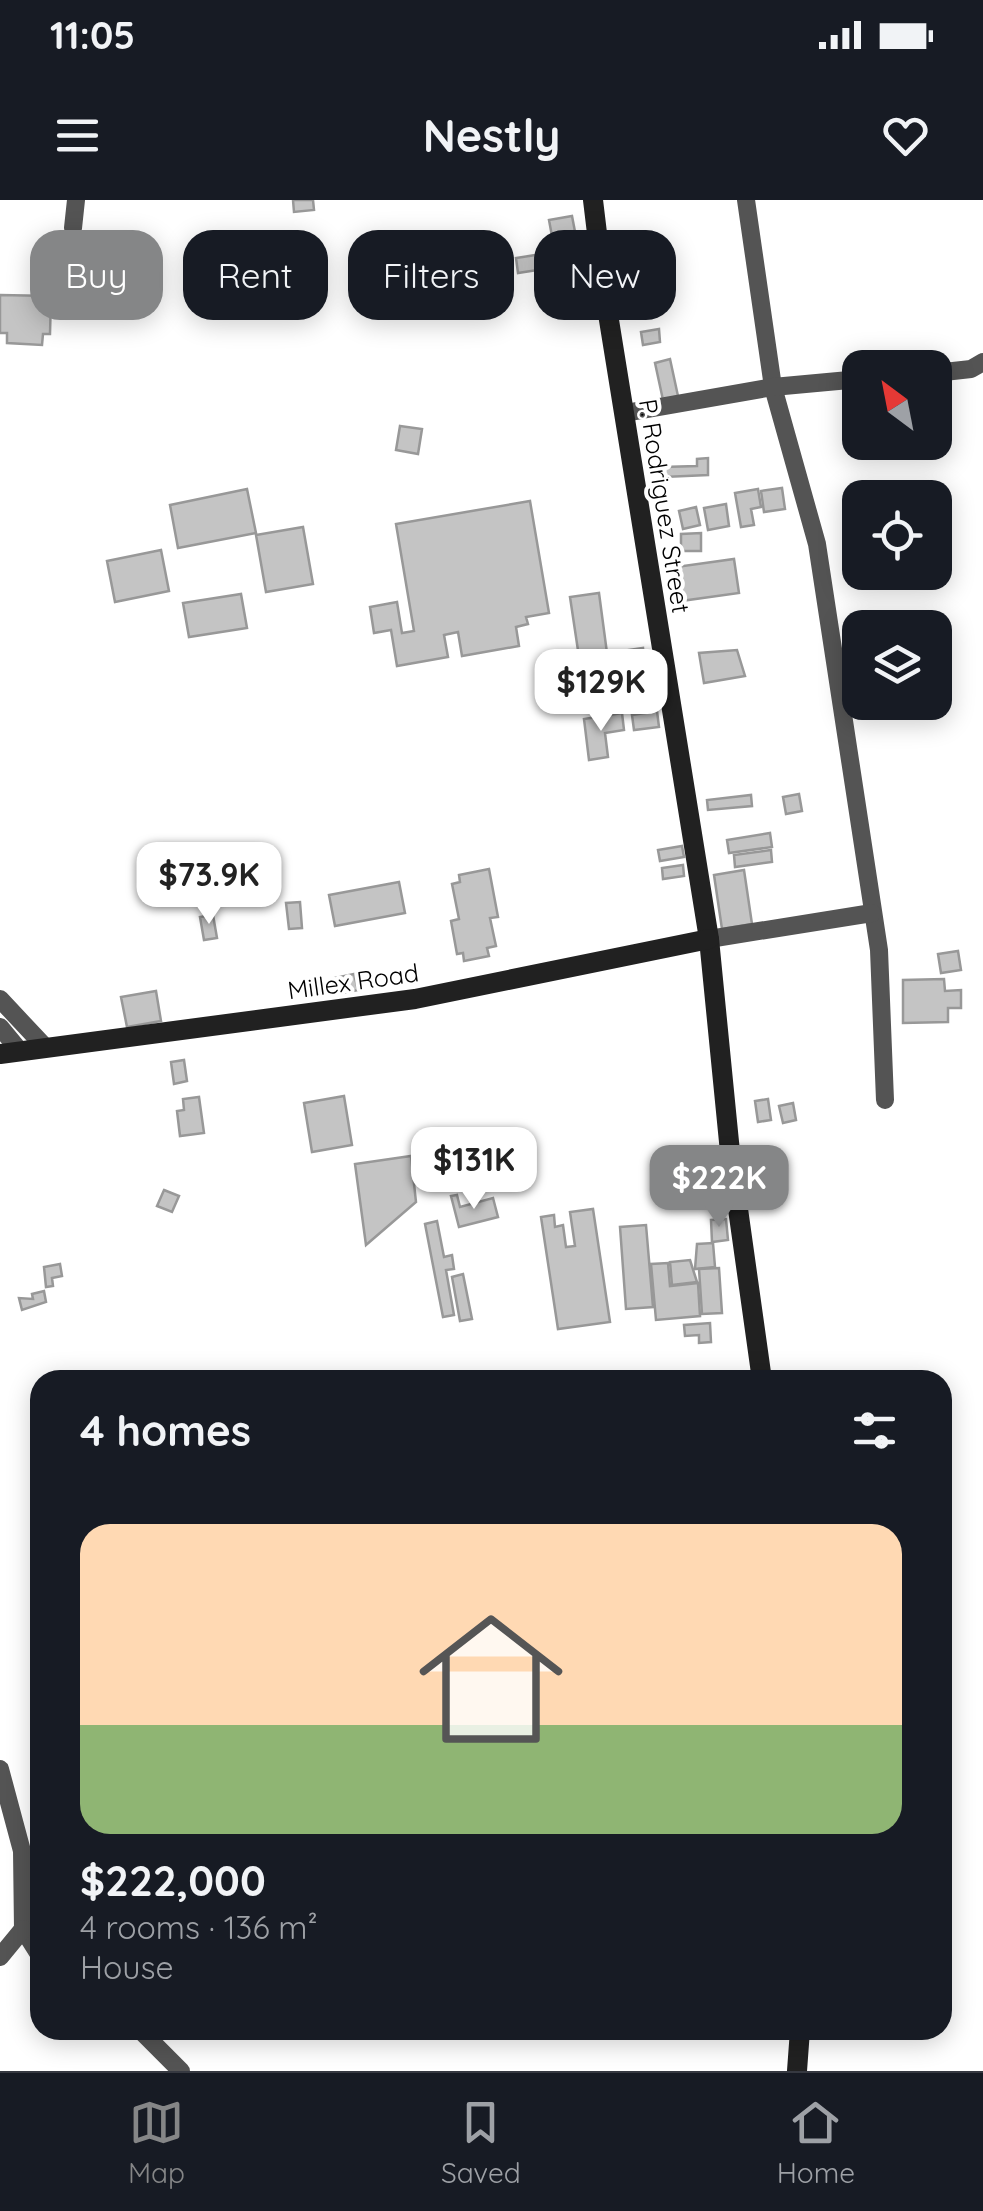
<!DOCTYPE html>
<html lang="en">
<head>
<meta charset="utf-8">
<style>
  :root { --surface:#171b24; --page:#242831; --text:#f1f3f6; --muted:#9ea1a6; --line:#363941; --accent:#858687 }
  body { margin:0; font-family:Quicksand,sans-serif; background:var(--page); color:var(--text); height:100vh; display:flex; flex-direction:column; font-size:38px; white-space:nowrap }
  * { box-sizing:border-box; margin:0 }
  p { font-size:32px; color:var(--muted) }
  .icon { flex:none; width:55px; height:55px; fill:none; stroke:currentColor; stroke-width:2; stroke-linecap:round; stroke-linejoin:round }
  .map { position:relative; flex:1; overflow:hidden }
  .panel { position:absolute; left:30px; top:1170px; width:922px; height:670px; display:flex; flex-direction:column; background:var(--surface); border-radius:30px; box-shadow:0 5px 25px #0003 }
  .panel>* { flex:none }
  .guide { position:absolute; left:30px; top:30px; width:925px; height:90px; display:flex; gap:20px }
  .needle { width:65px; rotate:328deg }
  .buttons { position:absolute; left:842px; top:150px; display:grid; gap:20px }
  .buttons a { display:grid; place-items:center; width:110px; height:110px; border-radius:20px; background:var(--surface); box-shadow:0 5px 25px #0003; font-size:50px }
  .price { position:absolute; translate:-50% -85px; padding:0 22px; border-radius:20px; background:#fff; color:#222; font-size:32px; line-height:65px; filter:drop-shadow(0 2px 5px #0008) }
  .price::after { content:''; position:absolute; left:50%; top:60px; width:30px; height:22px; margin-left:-15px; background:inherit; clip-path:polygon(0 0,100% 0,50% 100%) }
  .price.selected { background:var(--accent); color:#fff }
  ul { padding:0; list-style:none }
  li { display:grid; align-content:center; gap:20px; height:530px; padding:0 50px }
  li+li { border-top:2px solid var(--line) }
  li span { display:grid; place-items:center; height:310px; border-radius:30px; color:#555 }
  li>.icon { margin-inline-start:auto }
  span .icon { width:180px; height:180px; fill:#fffc; stroke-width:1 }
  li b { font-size:42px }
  h2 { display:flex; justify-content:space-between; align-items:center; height:120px; padding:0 50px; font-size:42px }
  .chip { padding:0 35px; border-radius:30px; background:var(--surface); box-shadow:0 5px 25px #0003; font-size:35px; line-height:90px }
  .chip.selected { background:var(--accent); color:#fff }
  .status { display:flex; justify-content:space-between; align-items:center; height:70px; padding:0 50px; background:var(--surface); direction:ltr }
  .status svg { height:28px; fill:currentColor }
  header { display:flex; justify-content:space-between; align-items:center; height:130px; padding:0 50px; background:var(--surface); font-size:45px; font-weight:800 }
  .menu { display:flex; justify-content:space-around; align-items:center; height:140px; border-top:2px solid var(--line); background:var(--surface); font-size:28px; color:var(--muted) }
  .menu a { display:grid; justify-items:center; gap:5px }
  .menu .selected { color:var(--accent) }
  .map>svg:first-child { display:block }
  .building { fill:#c4c4c4; stroke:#989898; stroke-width:2.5 }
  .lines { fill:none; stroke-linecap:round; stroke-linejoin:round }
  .street { stroke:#545454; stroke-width:18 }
  .secondary { stroke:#212121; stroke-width:20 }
  .labels { text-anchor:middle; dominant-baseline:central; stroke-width:8; stroke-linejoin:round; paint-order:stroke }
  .street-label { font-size:25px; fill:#000; stroke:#fff }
</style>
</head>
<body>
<div class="status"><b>11:05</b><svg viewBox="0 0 49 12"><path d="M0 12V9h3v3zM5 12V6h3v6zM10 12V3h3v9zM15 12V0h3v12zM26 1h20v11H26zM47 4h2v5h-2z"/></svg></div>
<header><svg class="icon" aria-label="menu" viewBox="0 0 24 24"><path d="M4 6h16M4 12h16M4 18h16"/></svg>Nestly<svg class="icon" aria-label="heart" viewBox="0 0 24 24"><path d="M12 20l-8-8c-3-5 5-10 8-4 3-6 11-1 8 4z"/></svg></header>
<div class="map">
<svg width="983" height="1871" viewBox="0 0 983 1871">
  <rect width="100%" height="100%" fill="#fff"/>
  <g class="building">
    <path d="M293 0H313L314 10 294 12Z"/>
    <path d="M572 16 577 42 554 47 549 20Z"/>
    <path d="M542 54 544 69 518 73 516 58Z"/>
    <path d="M0 95 51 96 50 134H43L42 145 7 143V133H0Z"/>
    <path d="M83 96 85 117 78 118 77 108 67 109 66 98Z"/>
    <path d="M659 129 660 142 643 145 641 132Z"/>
    <path d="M670 159 678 196 663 200 655 163Z"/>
    <path d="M400 226 422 229 418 254 396 250Z"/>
    <path d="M708 258V275L664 277 663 267 697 266V259Z"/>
    <path d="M782 288 785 309 764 312 761 291Z"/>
    <path d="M247 289 256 333 178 348 170 305Z"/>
    <path d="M758 289 761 307 751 309 754 325 741 327 735 293Z"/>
    <path d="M530 301 549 413 526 417 528 424 516 427 519 446 462 456 458 432 444 435 448 457 397 466 391 430 374 433 370 407 397 402 402 433 414 431 396 324Z"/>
    <path d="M726 304 729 326 708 330 704 308Z"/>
    <path d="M696 307 700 325 683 329 679 311Z"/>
    <path d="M303 327 313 384 266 392 256 335Z"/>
    <path d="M701 333V351H681V334Z"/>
    <path d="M161 350 169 391 115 402 107 361Z"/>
    <path d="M734 359 739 393 681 401 676 367Z"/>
    <path d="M599 393 607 453 579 457 570 397Z"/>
    <path d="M241 394 247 428 189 437 183 403Z"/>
    <path d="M643 448 645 466 612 471 614 482 578 487 574 458Z"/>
    <path d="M737 450 745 476 704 483 699 453Z"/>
    <path d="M657 511 659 527 634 530 632 515Z"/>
    <path d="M622 513 624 530 605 533 608 557 589 560 584 519Z"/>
    <path d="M799 594 802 611 786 614 783 597Z"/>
    <path d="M751 595 752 606 708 610 707 600Z"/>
    <path d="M770 633 772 647 729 653 727 640Z"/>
    <path d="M682 646 684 657 660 661 658 650Z"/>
    <path d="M771 650 772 662 735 667 734 655Z"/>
    <path d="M683 665 684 676 663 679 662 668Z"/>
    <path d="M489 669 498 717 490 718 496 746 487 748 489 756 464 761 463 753 457 754 451 721 459 719 452 684 460 682 459 675Z"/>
    <path d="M744 670 752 724 722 729 714 675Z"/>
    <path d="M399 682 405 713 335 726 329 695Z"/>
    <path d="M300 702 302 728 289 729 286 703Z"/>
    <path d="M213 715 217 738 204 740 200 717Z"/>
    <path d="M958 751 961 770 941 773 938 754Z"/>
    <path d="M354 774 358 790 338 794 335 778Z"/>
    <path d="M944 779 945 791 961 790V808H948V822L903 823V780Z"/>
    <path d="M156 791 161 821 127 827 121 797Z"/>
    <path d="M184 860 187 881 174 884 171 862Z"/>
    <path d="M344 896 352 945 312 952 304 903Z"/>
    <path d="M199 897 204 933 180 936 177 911 184 910 183 899Z"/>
    <path d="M768 899 771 920 758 922 755 901Z"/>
    <path d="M793 903 796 920 783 923 779 906Z"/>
    <path d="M411 956 416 1002 366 1045 355 964Z"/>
    <path d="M164 990 179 996 172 1012 157 1006Z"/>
    <path d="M457 995 460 1007 493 998 498 1017 459 1027 451 996Z"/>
    <path d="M593 1009 610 1122 558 1129 541 1017 554 1015 555 1027 563 1025 566 1047 575 1046 570 1012Z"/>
    <path d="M726 1019 728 1040 712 1042 711 1020Z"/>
    <path d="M437 1021 444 1057 452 1055 454 1069 446 1070 454 1115 443 1117 425 1024Z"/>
    <path d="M646 1025 653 1107 626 1109 620 1027Z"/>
    <path d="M713 1043 715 1067 695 1069 697 1044Z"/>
    <path d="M690 1060 697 1082 672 1085 670 1062Z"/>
    <path d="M668 1063 670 1086 698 1083 700 1116 656 1120 651 1064Z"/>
    <path d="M60 1064 62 1076 52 1078 53 1086 46 1087 44 1067Z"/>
    <path d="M719 1068 722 1113 702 1114 699 1069Z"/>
    <path d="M463 1074 472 1119 460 1121 452 1077Z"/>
    <path d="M44 1091 46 1102 22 1110 19 1098 33 1099 32 1094Z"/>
    <path d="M710 1123 711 1142 699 1143V1135L685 1136 684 1125Z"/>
  </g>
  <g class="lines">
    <g class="street">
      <path d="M746 0 773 187 817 344 879 750 885 900"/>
      <path d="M73 28 76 0"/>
      <path d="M935 173 971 169 983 162"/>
      <path d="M625 213 773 187 860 179"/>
      <path d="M709 739 872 713"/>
      <path d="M0 799 45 847"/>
      <path d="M0 827 19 850"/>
      <path d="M0 1569 22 1651 23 1729 40 1756"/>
      <path d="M0 1757 23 1729"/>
      <path d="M140 1830 181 1871"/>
    </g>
    <g class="secondary">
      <path d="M593 0 603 83 709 739 730 952 762 1180"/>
      <path d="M0 854 415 799 709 739"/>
      <path d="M797 1871 800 1830"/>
    </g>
  </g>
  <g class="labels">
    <g class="street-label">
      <text transform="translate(665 306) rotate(81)">P. Rodriguez Street</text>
      <text transform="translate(353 781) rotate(-8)">Millex Road</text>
    </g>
  </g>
</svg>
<div class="buttons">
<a><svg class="needle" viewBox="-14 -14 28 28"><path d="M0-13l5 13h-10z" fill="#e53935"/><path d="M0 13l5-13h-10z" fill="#9ea1a6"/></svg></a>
<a><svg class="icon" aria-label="locate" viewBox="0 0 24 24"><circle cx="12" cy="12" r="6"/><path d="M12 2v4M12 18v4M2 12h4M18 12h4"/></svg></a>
<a><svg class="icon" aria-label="layers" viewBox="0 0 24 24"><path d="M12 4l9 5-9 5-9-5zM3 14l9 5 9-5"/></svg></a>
</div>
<b class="price" style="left:601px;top:534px">$129K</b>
<b class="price" style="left:209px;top:727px">$73.9K</b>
<b class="price" style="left:474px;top:1012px">$131K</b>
<b class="price selected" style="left:719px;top:1030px">$222K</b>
<div class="guide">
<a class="chip selected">Buy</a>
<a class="chip">Rent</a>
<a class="chip">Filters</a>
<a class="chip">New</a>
</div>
<section class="panel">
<h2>4 homes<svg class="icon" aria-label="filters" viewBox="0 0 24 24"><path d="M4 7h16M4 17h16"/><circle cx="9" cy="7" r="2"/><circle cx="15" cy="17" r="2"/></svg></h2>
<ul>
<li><span style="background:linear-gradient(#ffd9b3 65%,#8fb573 0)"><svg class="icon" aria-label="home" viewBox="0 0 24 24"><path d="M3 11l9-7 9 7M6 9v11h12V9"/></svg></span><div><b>$222,000</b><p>4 rooms · 136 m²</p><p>House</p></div></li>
</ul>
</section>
</div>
<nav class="menu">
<a class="selected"><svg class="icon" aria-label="map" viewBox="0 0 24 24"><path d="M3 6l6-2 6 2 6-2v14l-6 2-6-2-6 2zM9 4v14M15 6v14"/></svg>Map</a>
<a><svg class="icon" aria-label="saved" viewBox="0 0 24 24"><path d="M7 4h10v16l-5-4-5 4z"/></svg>Saved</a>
<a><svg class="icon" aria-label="home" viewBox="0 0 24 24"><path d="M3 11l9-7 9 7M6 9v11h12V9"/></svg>Home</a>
</nav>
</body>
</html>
